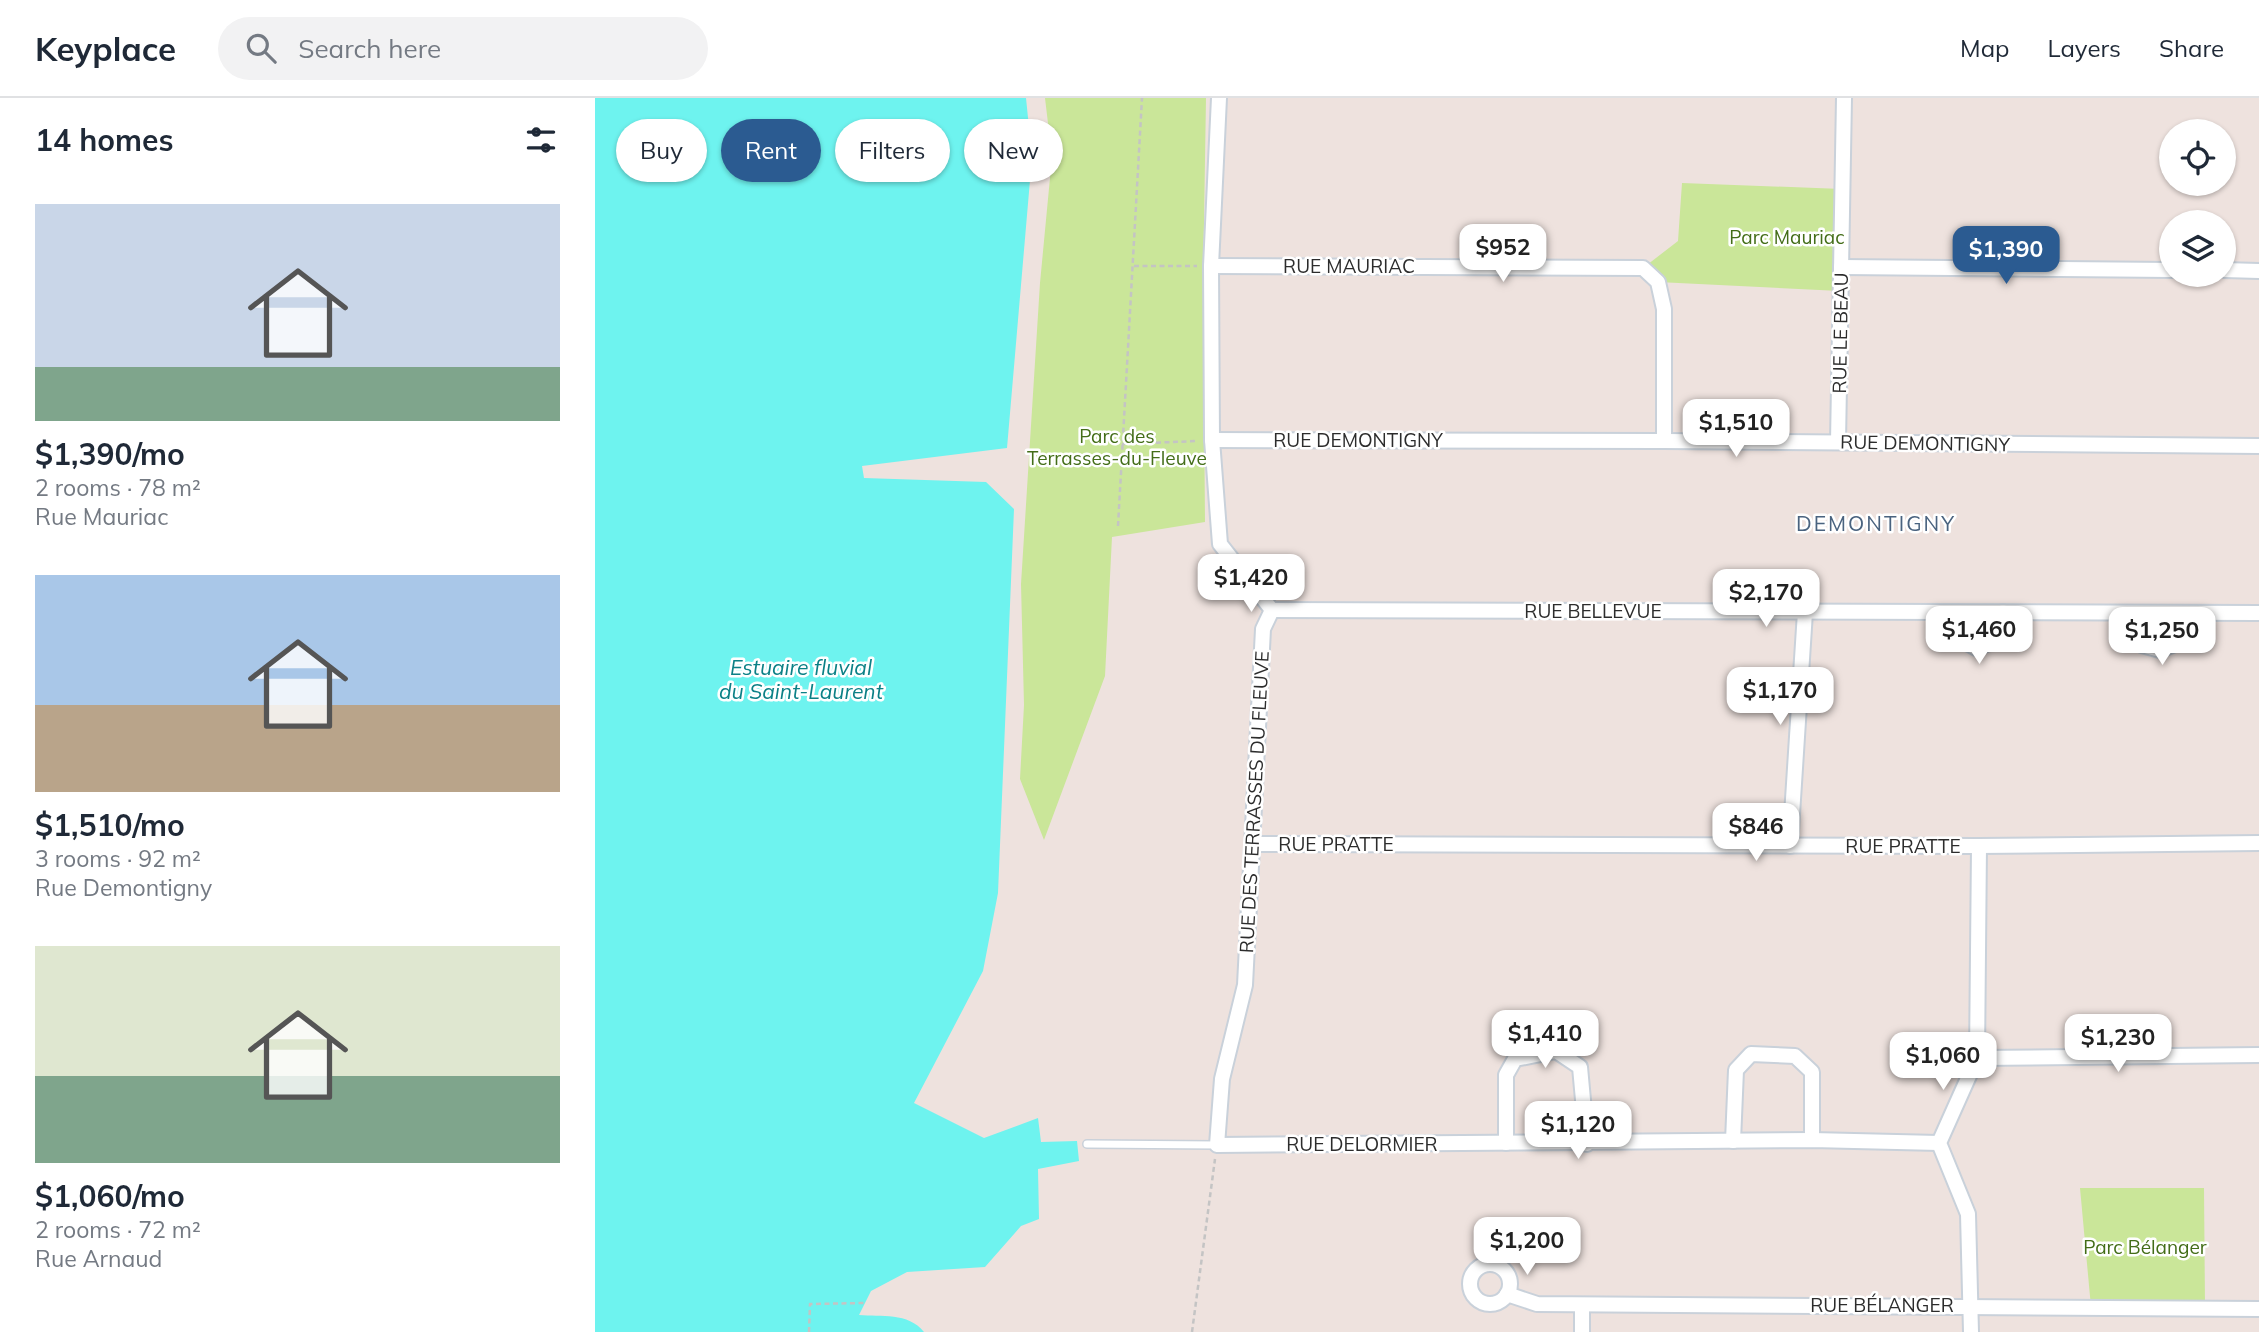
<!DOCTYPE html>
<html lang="en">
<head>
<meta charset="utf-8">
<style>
  :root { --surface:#fff; --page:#f2f2f3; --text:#1f2937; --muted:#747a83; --line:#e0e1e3; --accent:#2b5b91 }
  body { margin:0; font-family:Mulish,sans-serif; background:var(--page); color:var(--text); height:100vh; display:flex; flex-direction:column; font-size:26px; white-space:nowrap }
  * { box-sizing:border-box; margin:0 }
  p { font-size:23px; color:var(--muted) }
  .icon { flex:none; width:38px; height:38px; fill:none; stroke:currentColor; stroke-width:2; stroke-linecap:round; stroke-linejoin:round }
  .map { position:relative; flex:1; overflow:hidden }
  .details { display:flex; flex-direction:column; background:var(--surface); width:595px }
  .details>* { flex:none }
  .hud { position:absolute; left:21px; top:21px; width:665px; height:63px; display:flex; gap:14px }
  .fabs { position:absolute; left:1564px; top:21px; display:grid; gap:14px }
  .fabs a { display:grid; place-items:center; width:77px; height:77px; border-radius:50%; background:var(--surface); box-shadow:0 2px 5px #0004; font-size:35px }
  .price { position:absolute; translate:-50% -60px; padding:0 16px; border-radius:14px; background:#fff; color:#222; font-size:23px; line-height:46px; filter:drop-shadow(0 2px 4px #0008) }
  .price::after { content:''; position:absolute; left:50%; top:42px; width:21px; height:16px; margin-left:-10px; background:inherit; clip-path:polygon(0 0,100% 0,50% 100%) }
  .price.current { background:var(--accent); color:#fff }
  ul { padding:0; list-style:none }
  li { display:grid; align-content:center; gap:14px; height:371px; padding:0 35px }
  li span { display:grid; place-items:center; height:217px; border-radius:0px; color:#555 }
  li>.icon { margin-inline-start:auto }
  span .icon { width:126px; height:126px; fill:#fffc; stroke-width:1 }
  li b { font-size:30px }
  h2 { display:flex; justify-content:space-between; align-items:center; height:84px; padding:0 35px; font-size:30px }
  .chip { padding:0 24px; border-radius:32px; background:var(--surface); box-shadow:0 2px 5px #0004; font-size:24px; line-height:63px }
  .chip.current { background:var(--accent); color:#fff }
  header { display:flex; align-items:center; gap:42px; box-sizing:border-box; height:98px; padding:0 35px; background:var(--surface); border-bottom:2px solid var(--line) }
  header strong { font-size:33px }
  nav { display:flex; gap:38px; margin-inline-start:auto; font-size:24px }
  .search { width:490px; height:63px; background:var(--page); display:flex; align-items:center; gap:18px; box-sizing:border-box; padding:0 24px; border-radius:38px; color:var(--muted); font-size:26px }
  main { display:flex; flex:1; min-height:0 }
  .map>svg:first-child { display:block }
  .green { fill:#cae699 }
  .water { fill:#6ef3ef }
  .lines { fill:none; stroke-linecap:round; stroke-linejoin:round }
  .lane-casing { stroke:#c9d1da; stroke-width:10 }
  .street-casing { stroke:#c9d1da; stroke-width:18 }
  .path { stroke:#c4c4c4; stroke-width:2.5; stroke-dasharray:5 3.5; stroke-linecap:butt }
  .lane { stroke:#fff; stroke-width:7 }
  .street { stroke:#fff; stroke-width:14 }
  .labels { text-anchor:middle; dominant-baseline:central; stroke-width:5; stroke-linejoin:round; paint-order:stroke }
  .park-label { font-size:19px; fill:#436d18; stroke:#fff }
  .street-label { font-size:19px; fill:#2c2c2c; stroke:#fff }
  .neighbourhood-label { font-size:21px; letter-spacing:2px; fill:#4a637f; stroke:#fff }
  .water-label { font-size:21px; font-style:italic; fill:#0b8086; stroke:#fff }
</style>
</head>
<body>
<header>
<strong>Keyplace</strong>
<div class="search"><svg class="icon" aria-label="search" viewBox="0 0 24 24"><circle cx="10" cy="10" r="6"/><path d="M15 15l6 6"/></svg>Search here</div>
<nav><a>Map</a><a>Layers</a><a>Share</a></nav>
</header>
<main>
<section class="details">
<h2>14 homes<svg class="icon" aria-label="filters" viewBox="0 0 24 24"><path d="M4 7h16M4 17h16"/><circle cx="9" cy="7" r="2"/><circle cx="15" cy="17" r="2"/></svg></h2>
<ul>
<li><span style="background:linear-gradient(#c9d6e8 75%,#7fa58c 0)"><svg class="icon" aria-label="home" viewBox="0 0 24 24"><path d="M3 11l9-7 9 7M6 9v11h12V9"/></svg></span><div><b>$1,390/mo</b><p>2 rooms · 78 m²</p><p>Rue Mauriac</p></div></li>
<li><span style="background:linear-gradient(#a9c7e8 60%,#b9a48a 0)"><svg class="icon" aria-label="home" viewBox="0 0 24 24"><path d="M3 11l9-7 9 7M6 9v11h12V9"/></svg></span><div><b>$1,510/mo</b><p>3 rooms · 92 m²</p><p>Rue Demontigny</p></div></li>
<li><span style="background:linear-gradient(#dfe7d0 60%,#7fa58c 0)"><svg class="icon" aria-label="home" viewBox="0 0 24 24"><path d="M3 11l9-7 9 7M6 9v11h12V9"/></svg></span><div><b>$1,060/mo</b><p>2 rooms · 72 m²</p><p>Rue Arnaud</p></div></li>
</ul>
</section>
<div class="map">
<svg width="1664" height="1234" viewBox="0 0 1664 1234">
  <rect width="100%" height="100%" fill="#eee2de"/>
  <g class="green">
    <path d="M450 0H611L608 185 610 424 517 439 510 578 449 742 425 681 429 607 426 486 445 185 457 59Z"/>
    <path d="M1087 85 1247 91 1245 193 1063 184 1048 170 1083 143Z"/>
    <path d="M1485 1090H1609L1610 1208 1496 1209Z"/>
  </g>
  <path class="water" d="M0 0H431L437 59 412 350 267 368 269 380 391 384 419 411 403 795 388 873 319 1005 389 1040 443 1020 446 1044 482 1043 484 1063 443 1071 444 1121 426 1128 390 1169 312 1174 276 1193 264 1217C286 1219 313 1214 329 1234H0Z"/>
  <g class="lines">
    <defs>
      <path id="lane" d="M492 1046 622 1047"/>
      <g id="street">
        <path d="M624 0 616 168 617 342 625 446 677 512 668 531 650 887 627 981 622 1047 1217 1042 1344 1045"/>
        <path d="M616 168 1048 170 1063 184 1069 211V343"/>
        <path d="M1246 169 1577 172"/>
        <path d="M1629 172 1664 173"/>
        <path d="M617 342 1069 343 1664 348"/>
        <path d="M1243 344 1249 0"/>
        <path d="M677 512 1664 515"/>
        <path d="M1361 514 1365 541 1381 550 1404 541 1408 514"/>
        <path d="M1534 515 1547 547 1565 552 1590 542 1598 515"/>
        <path d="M657 746 1384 748 1664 745"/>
        <path d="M1195 748 1210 514"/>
        <path d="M1382 960 1664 957"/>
        <path d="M1138 1043 1141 972 1156 956 1200 958 1217 974V1042"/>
        <path d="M911 1045V977L920 961 961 953 985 969 992 1046"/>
        <circle cx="895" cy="1186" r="20"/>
        <path d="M912 1196 942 1206 1664 1211"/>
        <path d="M987 1234V1207"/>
        <path d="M1376 1234 1373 1116 1344 1045 1382 960 1384 748"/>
      </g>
    </defs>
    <use href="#lane" class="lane-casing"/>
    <use href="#street" class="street-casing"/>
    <g class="path">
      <path d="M539 168H602"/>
      <path d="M527 346 603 343"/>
      <path d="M523 428 547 0"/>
      <path d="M214 1234 215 1206 270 1205"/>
      <path d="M597 1234 620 1061"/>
    </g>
    <use href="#lane" class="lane"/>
    <use href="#street" class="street"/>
  </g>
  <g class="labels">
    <g class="park-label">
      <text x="1192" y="139">Parc Mauriac</text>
      <text x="522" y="338">Parc des<tspan x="522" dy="22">Terrasses-du-Fleuve</tspan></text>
      <text x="1550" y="1149">Parc Bélanger</text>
    </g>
    <g class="street-label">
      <text x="754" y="168">RUE MAURIAC</text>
      <text transform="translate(1245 235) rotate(-89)">RUE LE BEAU</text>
      <text x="763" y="342">RUE DEMONTIGNY</text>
      <text transform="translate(1330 345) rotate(1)">RUE DEMONTIGNY</text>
      <text x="998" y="513">RUE BELLEVUE</text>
      <text transform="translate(659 704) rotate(-87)">RUE DES TERRASSES DU FLEUVE</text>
      <text x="741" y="746">RUE PRATTE</text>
      <text x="1308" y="748">RUE PRATTE</text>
      <text x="767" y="1046">RUE DELORMIER</text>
      <text x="1287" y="1207">RUE BÉLANGER</text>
    </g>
    <g class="neighbourhood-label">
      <text x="1281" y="425">DEMONTIGNY</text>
    </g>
    <g class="water-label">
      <text x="206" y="569">Estuaire fluvial<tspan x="206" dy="24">du Saint-Laurent</tspan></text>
    </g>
  </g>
</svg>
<div class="fabs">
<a><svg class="icon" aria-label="locate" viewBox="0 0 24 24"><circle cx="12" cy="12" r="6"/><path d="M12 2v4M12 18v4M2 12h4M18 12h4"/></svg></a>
<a><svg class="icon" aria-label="layers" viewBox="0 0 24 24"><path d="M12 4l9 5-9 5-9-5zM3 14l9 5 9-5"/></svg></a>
</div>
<b class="price" style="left:908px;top:186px">$952</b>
<b class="price current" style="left:1411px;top:188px">$1,390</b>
<b class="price" style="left:1141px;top:361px">$1,510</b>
<b class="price" style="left:656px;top:516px">$1,420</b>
<b class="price" style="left:1171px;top:531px">$2,170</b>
<b class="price" style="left:1384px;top:568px">$1,460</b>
<b class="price" style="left:1567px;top:569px">$1,250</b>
<b class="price" style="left:1185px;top:629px">$1,170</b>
<b class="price" style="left:1161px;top:765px">$846</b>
<b class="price" style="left:950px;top:972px">$1,410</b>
<b class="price" style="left:1523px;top:976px">$1,230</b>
<b class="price" style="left:1348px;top:994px">$1,060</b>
<b class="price" style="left:983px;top:1063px">$1,120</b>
<b class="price" style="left:932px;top:1179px">$1,200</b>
<div class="hud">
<a class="chip">Buy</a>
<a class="chip current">Rent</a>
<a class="chip">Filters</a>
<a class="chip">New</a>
</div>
</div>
</main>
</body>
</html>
